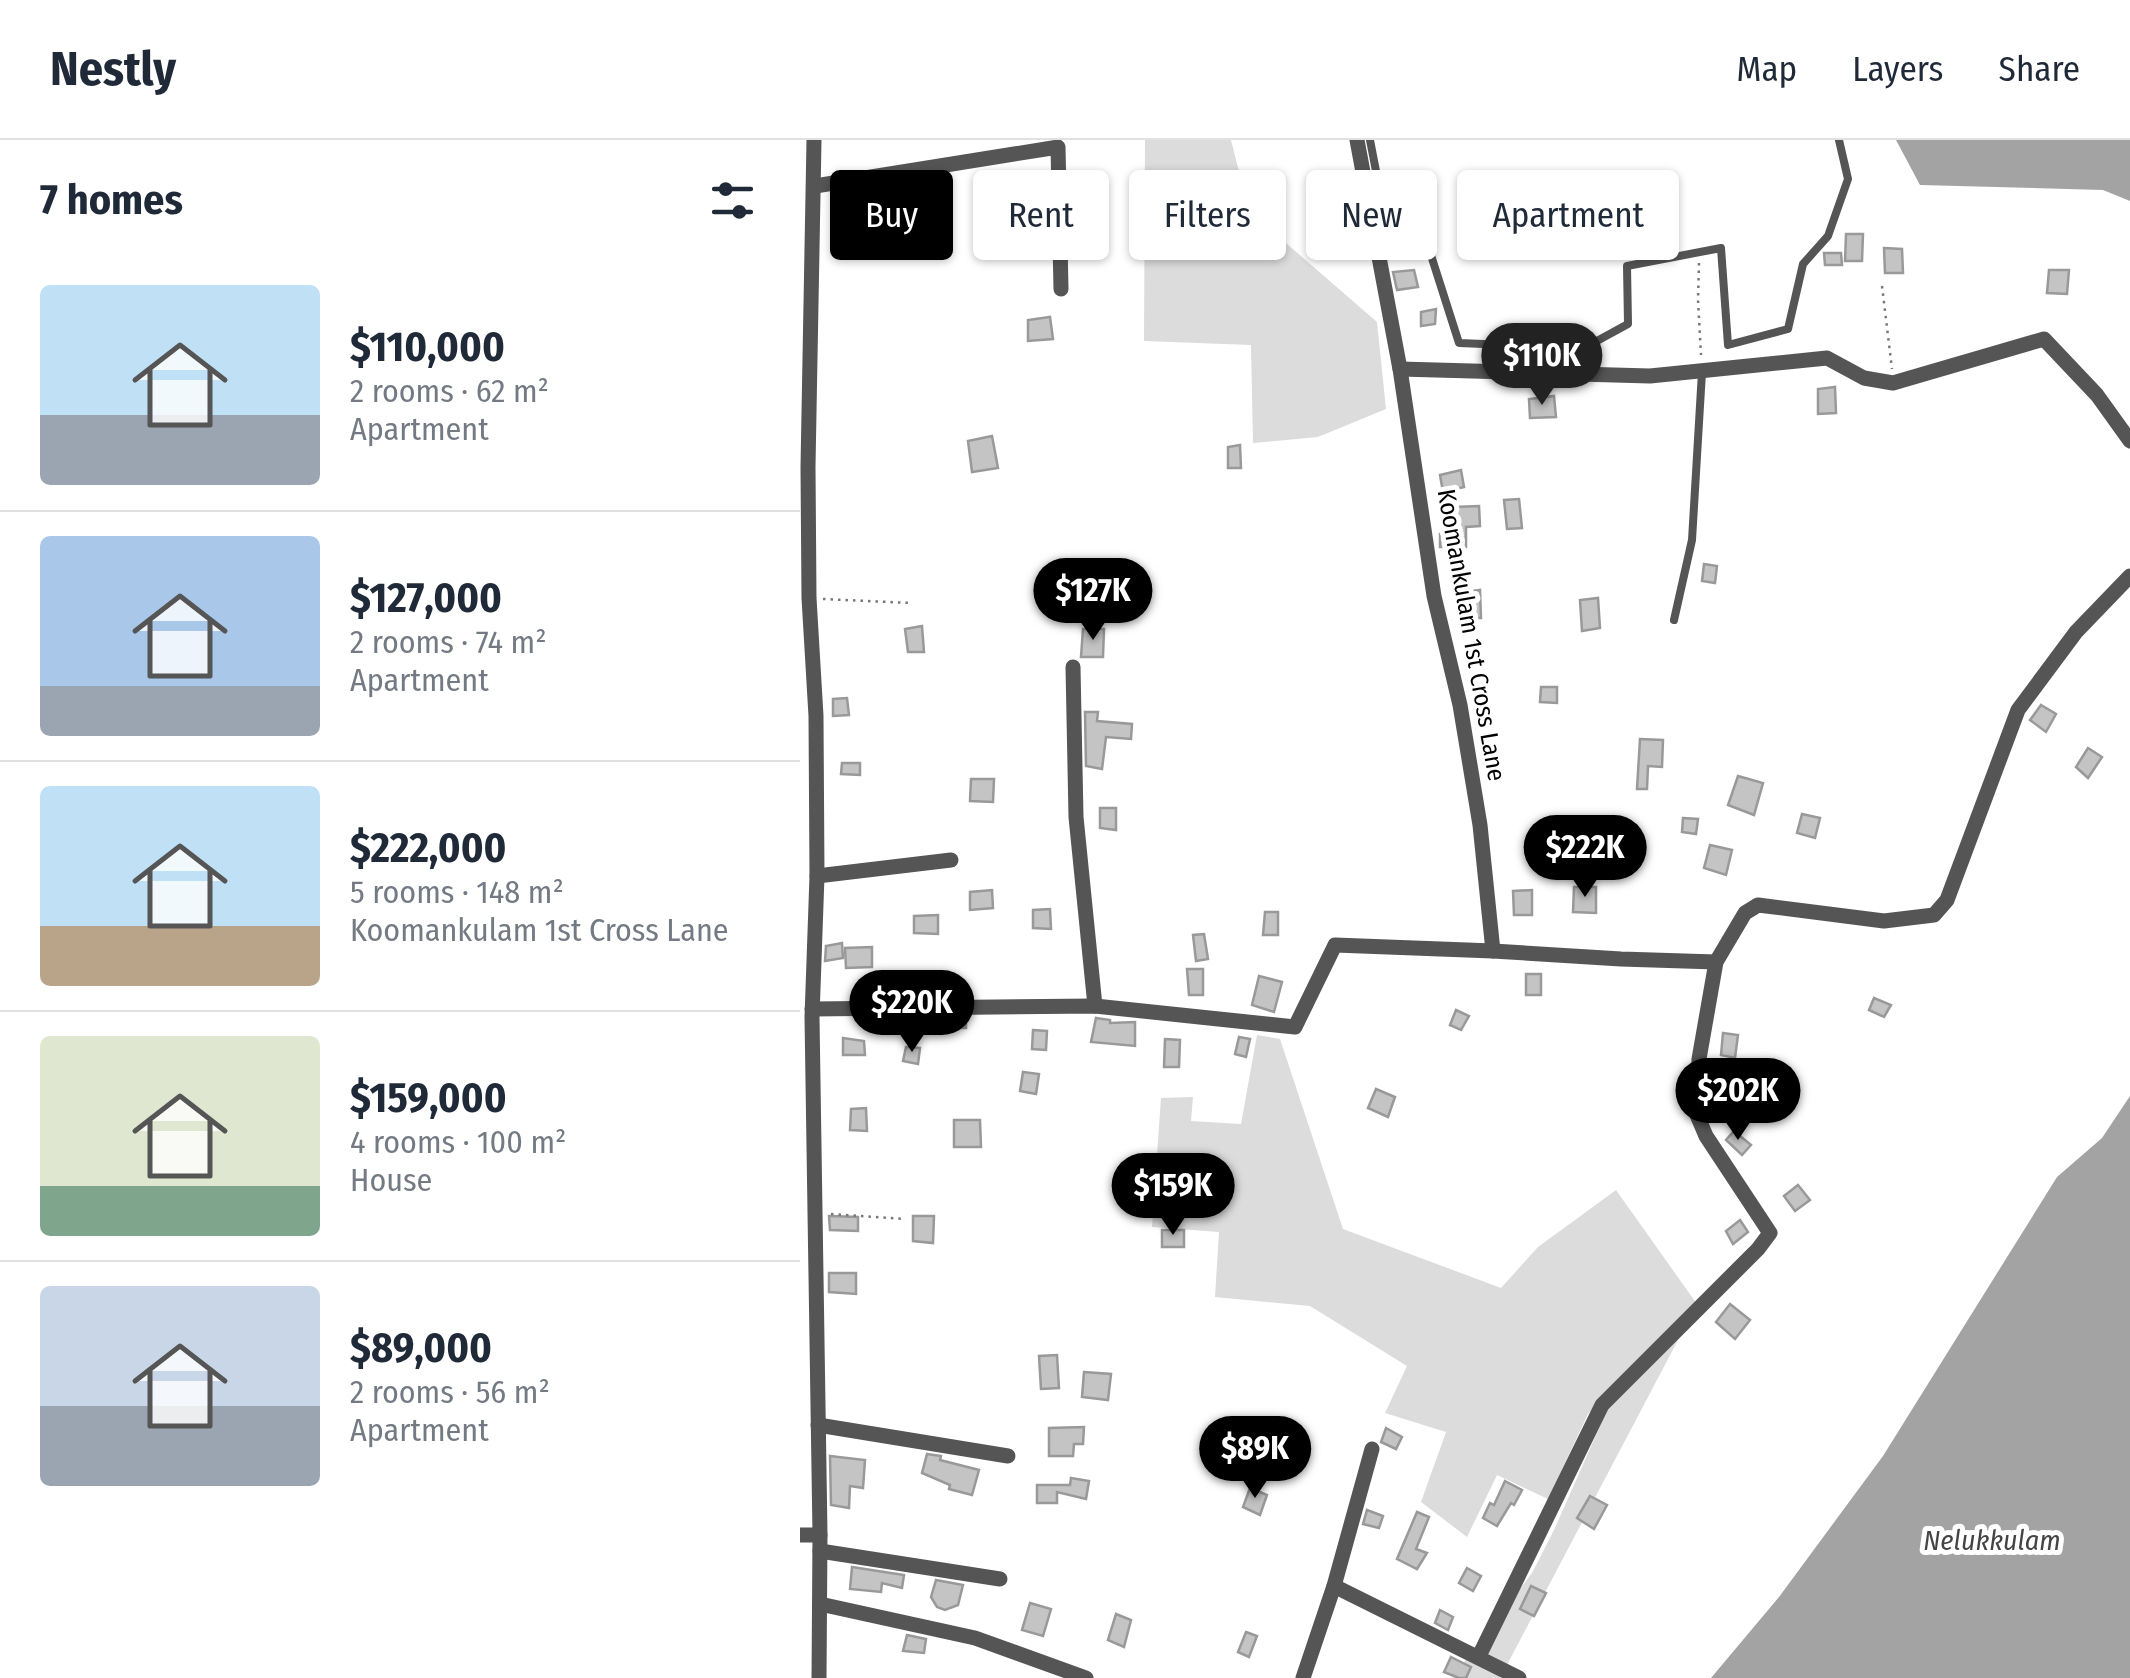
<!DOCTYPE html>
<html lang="en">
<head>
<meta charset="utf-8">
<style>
  :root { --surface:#fff; --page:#f6f6f7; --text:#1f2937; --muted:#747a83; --line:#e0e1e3; --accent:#000 }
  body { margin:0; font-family:"Fira Sans Condensed",sans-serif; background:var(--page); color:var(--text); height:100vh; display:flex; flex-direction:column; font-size:38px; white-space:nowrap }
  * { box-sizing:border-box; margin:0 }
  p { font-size:32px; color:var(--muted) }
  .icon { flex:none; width:55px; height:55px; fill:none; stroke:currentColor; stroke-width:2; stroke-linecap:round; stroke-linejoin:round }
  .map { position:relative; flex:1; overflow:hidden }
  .drawer { display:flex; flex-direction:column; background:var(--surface); width:800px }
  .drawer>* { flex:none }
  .hud { position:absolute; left:30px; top:30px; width:950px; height:90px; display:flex; gap:20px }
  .price { position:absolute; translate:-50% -85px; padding:0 22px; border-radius:35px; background:var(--accent); color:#fff; font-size:32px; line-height:65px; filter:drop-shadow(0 2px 5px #0008) }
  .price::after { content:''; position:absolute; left:50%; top:60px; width:30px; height:22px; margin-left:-15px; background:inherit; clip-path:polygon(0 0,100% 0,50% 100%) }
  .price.active { background:#222; color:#fff }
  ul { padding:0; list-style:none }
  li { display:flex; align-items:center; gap:30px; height:250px; padding:0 40px }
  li+li { border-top:2px solid var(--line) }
  li span { display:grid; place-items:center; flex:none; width:280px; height:200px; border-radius:10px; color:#555 }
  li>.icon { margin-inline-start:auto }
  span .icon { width:120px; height:120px; fill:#fffc; stroke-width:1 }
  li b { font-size:42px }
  h2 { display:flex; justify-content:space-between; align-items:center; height:120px; padding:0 40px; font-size:42px }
  .tag { padding:0 35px; border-radius:10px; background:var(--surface); box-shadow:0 2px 8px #0004; font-size:35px; line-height:90px }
  .tag.active { background:var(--accent); color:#fff }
  header { display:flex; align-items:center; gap:60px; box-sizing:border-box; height:140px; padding:0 50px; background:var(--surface); border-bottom:2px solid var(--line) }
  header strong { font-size:48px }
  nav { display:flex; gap:55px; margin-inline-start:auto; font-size:35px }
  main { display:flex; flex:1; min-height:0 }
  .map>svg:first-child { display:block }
  .green { fill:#dcdcdc }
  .water { fill:#a3a3a3 }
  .building { fill:#c4c4c4; stroke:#999; stroke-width:2.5 }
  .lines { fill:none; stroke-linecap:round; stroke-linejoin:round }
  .path { stroke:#777; stroke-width:2.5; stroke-dasharray:2.5 5; stroke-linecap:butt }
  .service { stroke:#555; stroke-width:8 }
  .minor { stroke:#555; stroke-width:15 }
  .labels { text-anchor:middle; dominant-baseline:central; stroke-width:10; stroke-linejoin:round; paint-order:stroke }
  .street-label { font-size:25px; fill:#000; stroke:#fff }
  .water-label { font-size:28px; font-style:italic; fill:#444; stroke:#fff }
</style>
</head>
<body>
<header>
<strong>Nestly</strong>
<nav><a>Map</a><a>Layers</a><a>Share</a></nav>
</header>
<main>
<section class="drawer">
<h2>7 homes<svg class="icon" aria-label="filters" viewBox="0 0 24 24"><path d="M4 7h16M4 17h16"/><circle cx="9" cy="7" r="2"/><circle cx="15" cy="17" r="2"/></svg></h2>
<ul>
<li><span style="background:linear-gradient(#bfe0f5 65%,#9aa5b1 0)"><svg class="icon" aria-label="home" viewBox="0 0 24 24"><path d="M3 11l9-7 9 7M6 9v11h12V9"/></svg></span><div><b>$110,000</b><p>2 rooms · 62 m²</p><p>Apartment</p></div></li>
<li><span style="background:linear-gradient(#a9c7e8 75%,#9aa5b1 0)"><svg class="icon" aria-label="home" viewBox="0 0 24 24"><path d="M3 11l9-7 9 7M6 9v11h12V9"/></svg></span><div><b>$127,000</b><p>2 rooms · 74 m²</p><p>Apartment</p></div></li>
<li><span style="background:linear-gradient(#bfe0f5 70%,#b9a48a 0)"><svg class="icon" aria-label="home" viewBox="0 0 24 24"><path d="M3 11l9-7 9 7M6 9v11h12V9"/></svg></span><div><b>$222,000</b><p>5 rooms · 148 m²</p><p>Koomankulam 1st Cross Lane</p></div></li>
<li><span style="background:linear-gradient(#dfe7d0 75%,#7fa58c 0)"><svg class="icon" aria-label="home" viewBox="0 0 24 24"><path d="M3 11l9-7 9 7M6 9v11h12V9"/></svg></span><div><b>$159,000</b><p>4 rooms · 100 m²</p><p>House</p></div></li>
<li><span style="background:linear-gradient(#c9d6e8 60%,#9aa5b1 0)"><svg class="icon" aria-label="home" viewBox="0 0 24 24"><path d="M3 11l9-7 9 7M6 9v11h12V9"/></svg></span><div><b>$89,000</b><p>2 rooms · 56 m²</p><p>Apartment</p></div></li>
</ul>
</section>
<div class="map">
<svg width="1330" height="1538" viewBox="0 0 1330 1538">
  <rect width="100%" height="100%" fill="#fff"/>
  <g class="green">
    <path d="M345 0H431L449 71 577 182 586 269 518 297 453 303 451 205 344 201Z"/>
    <path d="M457 895 480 899 543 1089 701 1148 738 1107 816 1050 897 1164 700 1538H652L732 1433 754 1390 823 1234 788 1274 748 1359 697 1335 667 1397 621 1362 646 1292 585 1273 607 1226 510 1166 415 1157 419 1092 352 1087 361 958 393 957 391 981 441 984Z"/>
  </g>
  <g class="water">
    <path d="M1096 0H1330V61L1303 50 1120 45Z"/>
    <path d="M1330 956V1538H911L979 1457 1083 1316 1257 1037 1302 998Z"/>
  </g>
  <g class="building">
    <path d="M694 47 698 70 681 76 675 50Z"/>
    <path d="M1046 94H1063L1062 121H1045Z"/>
    <path d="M1084 108 1102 109 1103 133H1085Z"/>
    <path d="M1024 113H1041L1042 125H1025Z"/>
    <path d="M614 130 618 147 597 150 593 132Z"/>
    <path d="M1249 130H1269L1267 154 1247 153Z"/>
    <path d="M636 169 635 184 621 186V172Z"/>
    <path d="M250 177 253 199 228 201V180Z"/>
    <path d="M1035 247 1036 273 1018 274V249Z"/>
    <path d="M754 256 756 277 730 278 729 259Z"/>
    <path d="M192 296 198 328 172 332 168 301Z"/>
    <path d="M440 305 441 328H428V307Z"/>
    <path d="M661 330 664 347 643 352 640 335Z"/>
    <path d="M719 359 722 388 707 389 704 360Z"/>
    <path d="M679 366 680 386 666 387V407H640V394L655 393 654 367Z"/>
    <path d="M904 424 917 426 915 443 902 441Z"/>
    <path d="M680 450 681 478H657L656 453Z"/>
    <path d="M798 458 800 488 782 491 780 460Z"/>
    <path d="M122 486 124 512H108L105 489Z"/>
    <path d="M283 489H304L303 517H281Z"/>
    <path d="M741 547H757V563L740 562Z"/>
    <path d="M47 558 49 575 33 576V559Z"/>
    <path d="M1241 565 1256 574 1246 592 1230 580Z"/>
    <path d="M285 572H298L297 581 332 584 331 599 306 597 302 629 286 626Z"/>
    <path d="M840 599 863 600 862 627 848 626 847 649H837Z"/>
    <path d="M1288 608 1302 617 1288 638 1276 627Z"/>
    <path d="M42 623H60V635L41 634Z"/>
    <path d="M938 636 963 643 954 675 928 665Z"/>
    <path d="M171 639H194L193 662 170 661Z"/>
    <path d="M300 668H316V690L300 688Z"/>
    <path d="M1002 674 1020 678 1015 698 997 693Z"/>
    <path d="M883 678 898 679 896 694 882 692Z"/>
    <path d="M802 701 803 727 781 728 780 702Z"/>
    <path d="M910 705 932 710 926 735 904 728Z"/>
    <path d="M774 747H796V773L773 772Z"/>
    <path d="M192 750 193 768 170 770V752Z"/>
    <path d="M732 750V775H714L713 751Z"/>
    <path d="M250 769 251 789 233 788V770Z"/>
    <path d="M465 772H478V795H463Z"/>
    <path d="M138 775V794L114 793V776Z"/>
    <path d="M404 794 408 819 396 821 393 795Z"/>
    <path d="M42 803 43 818 25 821 26 806Z"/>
    <path d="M72 807V827L46 828 45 808Z"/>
    <path d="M387 829H403V855H389Z"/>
    <rect x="726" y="834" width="15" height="21"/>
    <path d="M459 836 482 842 474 872 452 865Z"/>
    <path d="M1074 858 1091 865 1084 877 1069 870Z"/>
    <path d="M656 870 669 876 661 890 650 885Z"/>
    <path d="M296 878 310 880V883L335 882V906L291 902Z"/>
    <path d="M130 879H166V888H155V885L129 886Z"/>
    <path d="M233 890 247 891 246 910 232 909Z"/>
    <path d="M923 893 938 895 935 918 921 915Z"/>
    <path d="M439 897 450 899 446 917 435 914Z"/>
    <path d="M43 898 64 901 65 915H43Z"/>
    <path d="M365 899 380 900 379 927H364Z"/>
    <path d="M106 907 120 908 118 924 103 921Z"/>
    <path d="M223 932 239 934 236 954 220 951Z"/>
    <path d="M576 949 595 957 588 977 568 968Z"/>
    <path d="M66 968 67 991 50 990 51 969Z"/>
    <path d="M154 980H180L181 1007H154Z"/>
    <path d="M934 991 951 1005 942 1015 926 1000Z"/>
    <path d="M998 1045 1010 1060 995 1071 984 1056Z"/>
    <path d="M29 1076 58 1077V1091L30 1090Z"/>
    <path d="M113 1076H134L133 1103 113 1101Z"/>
    <path d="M940 1080 948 1092 933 1104 926 1091Z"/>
    <rect x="362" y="1090" width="22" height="17"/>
    <path d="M29 1133H56V1154L29 1152Z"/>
    <path d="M930 1164 950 1180 935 1199 916 1182Z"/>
    <path d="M257 1215 259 1248 241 1249 239 1216Z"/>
    <path d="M284 1232 311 1234 308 1260 282 1257Z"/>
    <path d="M284 1287 283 1304H274L273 1316H249V1288Z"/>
    <path d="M586 1288 602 1297 596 1309 581 1302Z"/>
    <path d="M127 1314 141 1316 140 1320 179 1330 172 1355 149 1349 150 1345 122 1333Z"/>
    <path d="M30 1316 65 1320 63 1348 50 1346 49 1368 31 1365Z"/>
    <path d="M271 1338 289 1341 286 1359 257 1352V1363H237V1345H270Z"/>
    <path d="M705 1341 722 1350 714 1365 711 1363 697 1386 683 1378 690 1363 694 1365Z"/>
    <path d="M450 1348 467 1355 460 1375 443 1367Z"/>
    <path d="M790 1356 807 1365 794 1389 777 1378Z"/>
    <path d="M567 1370 583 1376 579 1388 563 1384Z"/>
    <path d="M617 1372 629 1377 616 1409 627 1413 617 1429 597 1419Z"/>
    <path d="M52 1427 104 1435 102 1448 82 1443 81 1452 50 1449Z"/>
    <path d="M667 1428 681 1436 673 1451 659 1443Z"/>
    <path d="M136 1440 163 1445 158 1465 145 1470 137 1467 131 1457Z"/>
    <path d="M731 1446 746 1453 734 1476 720 1469Z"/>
    <path d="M230 1463 251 1469 243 1496 222 1490Z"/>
    <path d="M640 1470 653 1477 648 1490 635 1483Z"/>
    <path d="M316 1474 331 1480 324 1507 308 1500Z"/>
    <path d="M446 1492 457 1496 449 1517 438 1512Z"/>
    <path d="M107 1495 126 1499 124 1513 103 1511Z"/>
    <path d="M651 1517 671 1527 666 1538H659L644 1532Z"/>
  </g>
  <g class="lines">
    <g class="path">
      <path d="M899 123 898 160 901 215"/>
      <path d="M1082 146 1092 229"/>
      <path d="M23 459 111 463"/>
      <path d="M31 1074 105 1079"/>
    </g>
    <g class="service">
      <path d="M570 0 587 88 629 109 659 203 784 208 828 184 827 126 921 108 928 205 988 189 1003 124 1028 96 1048 39 1039 0"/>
      <path d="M874 480 892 400 902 232"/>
    </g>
    <g class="minor">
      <path d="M14 0 8 327 9 458 16 576 17 736 12 877 20 1395 19 1538"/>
      <path d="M15 46 258 7 261 149"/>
      <path d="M600 229 850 236 1027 218 1064 238 1093 243 1244 199 1297 255 1330 301"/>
      <path d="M273 527 276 677 295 866"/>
      <path d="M17 736 151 720"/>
      <path d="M693 811 821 819 916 822"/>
      <path d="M12 869 295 866 495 887 535 805 693 811 680 685 660 565 634 456 600 229 557 0"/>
      <path d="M18 1285 208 1316"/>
      <path d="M0 1395H20"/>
      <path d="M20 1411 200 1439"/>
      <path d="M534 1446 719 1538"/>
      <path d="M20 1464 175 1498 286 1538"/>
      <path d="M679 1516 802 1265 958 1109 970 1093 906 996 897 975 899 919 916 822 945 773 958 765 1084 781 1134 775 1147 760 1218 570 1276 492 1330 436"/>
      <path d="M503 1538 534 1446 572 1309"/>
    </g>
  </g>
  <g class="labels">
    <g class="street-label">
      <text transform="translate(671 495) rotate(80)">Koomankulam 1st Cross Lane</text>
    </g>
    <g class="water-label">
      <text x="1192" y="1400">Nelukkulam</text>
    </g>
  </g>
</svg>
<b class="price active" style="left:742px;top:268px">$110K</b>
<b class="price" style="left:293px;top:503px">$127K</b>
<b class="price" style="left:785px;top:760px">$222K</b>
<b class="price" style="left:112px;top:915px">$220K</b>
<b class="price" style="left:938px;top:1003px">$202K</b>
<b class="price" style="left:373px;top:1098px">$159K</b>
<b class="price" style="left:455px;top:1361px">$89K</b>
<div class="hud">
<a class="tag active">Buy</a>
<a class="tag">Rent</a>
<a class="tag">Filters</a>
<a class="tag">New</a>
<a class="tag">Apartment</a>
</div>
</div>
</main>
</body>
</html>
